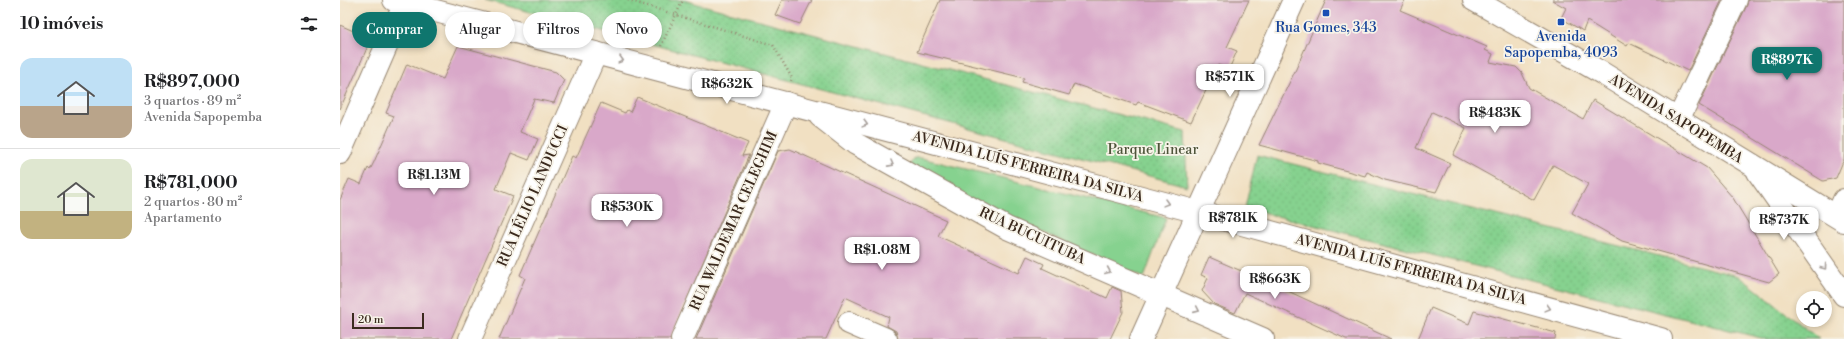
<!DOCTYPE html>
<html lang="pt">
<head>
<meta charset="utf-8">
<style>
  :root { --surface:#fff; --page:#f2f2f2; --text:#202124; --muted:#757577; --line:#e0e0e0; --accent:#0f766e }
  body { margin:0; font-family:"Libre Bodoni",serif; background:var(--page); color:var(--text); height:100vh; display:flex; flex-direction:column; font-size:15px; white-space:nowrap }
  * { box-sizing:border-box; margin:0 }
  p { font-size:13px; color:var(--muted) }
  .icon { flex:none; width:22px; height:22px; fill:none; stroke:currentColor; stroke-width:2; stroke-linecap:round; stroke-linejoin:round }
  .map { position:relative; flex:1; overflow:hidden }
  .side { display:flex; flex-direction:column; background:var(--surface); width:340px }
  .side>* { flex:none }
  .hud { position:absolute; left:12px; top:12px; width:380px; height:36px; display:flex; gap:8px }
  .tools { position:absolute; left:1456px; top:291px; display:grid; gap:8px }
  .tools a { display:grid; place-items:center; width:36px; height:36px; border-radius:50%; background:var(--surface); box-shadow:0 2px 6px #0003; font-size:20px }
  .scale { position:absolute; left:12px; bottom:10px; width:72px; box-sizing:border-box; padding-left:4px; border:2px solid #3b2a1e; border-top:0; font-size:11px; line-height:14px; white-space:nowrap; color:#3b2a1e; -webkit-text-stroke:3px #f7f3e8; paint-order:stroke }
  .price { position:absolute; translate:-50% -34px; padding:0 9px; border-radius:8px; background:#fff; color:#222; font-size:13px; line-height:26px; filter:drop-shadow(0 1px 2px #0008) }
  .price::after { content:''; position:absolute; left:50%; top:24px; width:12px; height:9px; margin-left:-6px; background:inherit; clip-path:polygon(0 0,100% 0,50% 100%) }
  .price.current { background:var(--accent); color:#fff }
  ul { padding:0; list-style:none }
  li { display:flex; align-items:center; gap:12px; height:100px; padding:0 20px }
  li+li { border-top:1px solid var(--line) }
  li span { display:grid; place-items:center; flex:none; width:112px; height:80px; border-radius:12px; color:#555 }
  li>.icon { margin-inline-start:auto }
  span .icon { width:48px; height:48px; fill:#fffc; stroke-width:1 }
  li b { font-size:17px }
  h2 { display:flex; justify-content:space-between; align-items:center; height:48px; padding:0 20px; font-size:17px }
  .tag { padding:0 14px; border-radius:18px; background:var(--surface); box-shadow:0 2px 6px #0003; font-size:14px; line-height:36px }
  .tag.current { background:var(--accent); color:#fff }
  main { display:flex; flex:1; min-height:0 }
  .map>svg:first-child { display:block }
  .grass { fill:#86d28f; stroke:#607e56 }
  .park { fill:url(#park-dots); stroke:#607e56 }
  .building { fill:#d9a8c9 }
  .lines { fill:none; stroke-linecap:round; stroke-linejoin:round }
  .minor-casing { stroke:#968570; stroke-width:24 }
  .major-casing { stroke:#968570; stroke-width:24 }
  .path { stroke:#968570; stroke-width:2.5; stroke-dasharray:1 3; stroke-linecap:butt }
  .minor { stroke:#fff; stroke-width:22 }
  .major { stroke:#fff; stroke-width:22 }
  .oneway { stroke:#a79f9a }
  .transit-dot { fill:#1a4fb4; stroke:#f7f3e8; stroke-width:1.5 }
  .labels { text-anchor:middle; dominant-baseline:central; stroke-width:3.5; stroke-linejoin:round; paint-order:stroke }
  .transit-label { font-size:14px; fill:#164399; stroke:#f7f3e8 }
  .street-label { font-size:14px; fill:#3b2a1e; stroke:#f7f3e8 }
  .park-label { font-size:14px; fill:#4e543a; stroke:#f7f3e8 }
</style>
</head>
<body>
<main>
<section class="side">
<h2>10 imóveis<svg class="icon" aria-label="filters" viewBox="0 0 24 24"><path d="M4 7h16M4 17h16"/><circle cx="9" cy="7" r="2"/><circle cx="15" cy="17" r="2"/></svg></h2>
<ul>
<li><span style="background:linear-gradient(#bfe0f5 60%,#b9a48a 0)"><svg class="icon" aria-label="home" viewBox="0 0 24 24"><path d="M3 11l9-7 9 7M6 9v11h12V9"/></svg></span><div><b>R$897,000</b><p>3 quartos · 89 m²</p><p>Avenida Sapopemba</p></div></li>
<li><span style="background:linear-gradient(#dfe7d0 65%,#c2b280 0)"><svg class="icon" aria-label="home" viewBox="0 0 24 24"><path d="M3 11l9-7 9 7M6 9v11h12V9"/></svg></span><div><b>R$781,000</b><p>2 quartos · 80 m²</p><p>Apartamento</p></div></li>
</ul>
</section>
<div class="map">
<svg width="1504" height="339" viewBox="0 0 1504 339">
  <defs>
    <pattern id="park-dots" width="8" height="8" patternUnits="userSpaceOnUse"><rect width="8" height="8" fill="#86d28f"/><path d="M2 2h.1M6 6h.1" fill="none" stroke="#75b47b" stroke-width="1.8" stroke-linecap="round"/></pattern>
  </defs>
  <rect width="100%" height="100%" fill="#f7f3e8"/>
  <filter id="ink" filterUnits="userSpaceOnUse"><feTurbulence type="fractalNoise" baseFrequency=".025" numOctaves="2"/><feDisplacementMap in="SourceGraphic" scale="8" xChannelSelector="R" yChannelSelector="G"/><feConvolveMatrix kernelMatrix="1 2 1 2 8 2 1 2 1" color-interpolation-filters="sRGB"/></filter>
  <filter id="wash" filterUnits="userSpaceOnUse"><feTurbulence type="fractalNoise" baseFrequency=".012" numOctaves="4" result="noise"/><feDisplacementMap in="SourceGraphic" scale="16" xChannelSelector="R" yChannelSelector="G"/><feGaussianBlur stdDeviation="0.9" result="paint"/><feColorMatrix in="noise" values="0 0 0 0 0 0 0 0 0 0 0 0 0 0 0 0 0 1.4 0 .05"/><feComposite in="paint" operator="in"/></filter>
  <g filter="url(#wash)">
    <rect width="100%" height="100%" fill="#f1e0c2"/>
    <path class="grass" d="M574 158H581L826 218 804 278 570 172 569 166Z"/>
    <g class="park">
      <path d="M145 0H343L845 132 847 186Z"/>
      <path d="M917 155 1399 276 1479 339H1425L905 208Z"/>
    </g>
    <g id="blocks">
      <g class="building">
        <path d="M442 0H472L460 24 435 15Z"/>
        <path d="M600 0H909L887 47 897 51 889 69 878 65 851 122 798 102 796 105 734 84 729 95 682 82 684 78 577 52Z"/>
        <path d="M986 0H1065L1060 10 1147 47 1145 50 1153 54 1150 62 1176 67 1182 73 1189 88 1243 119 1253 100 1367 168 1393 198 1439 274 1429 282 1282 241 1232 213 1248 184 1213 165 1194 200 1113 155 1126 128 1092 112 1076 148 1110 163 1096 192 1045 180 1027 172 1025 176 978 163V161L919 145 956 69Z"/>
        <path d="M1212 0H1382L1348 71 1289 43 1287 46 1247 21 1243 31 1221 18 1226 8Z"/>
        <path d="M1408 0H1504V159L1496 178 1483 181 1359 105 1407 5Z"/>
        <path d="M0 25 31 39 0 109Z"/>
        <path d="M118 46 216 72 224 80 214 103 194 99 180 132 198 139 189 160 171 153 156 189 173 196 111 339H0V200L9 179 21 184 28 168 30 170 34 162 54 116 46 113 67 64 103 79Z"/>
        <path d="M297 97 408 143 402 156 409 155 330 339H159L185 278 180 275 232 156 236 158 261 103 285 113 287 110 290 112Z"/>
        <path d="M450 149 606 220 598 236 679 273 687 256 704 264 702 268 767 298 772 287 781 291 783 312 770 339H558L556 331 547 326 549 317 505 297 486 339H356L438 151Z"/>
        <path d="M869 257 950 292 1051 339H1006L905 293 895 313 874 304 862 291 868 278 861 275Z"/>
        <path d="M1091 308 1129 324 1134 311 1216 333 1215 339H1078Z"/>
      </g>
    </g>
  </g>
  <g filter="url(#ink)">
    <use href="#blocks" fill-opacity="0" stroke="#968570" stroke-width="1"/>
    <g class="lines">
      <defs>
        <g id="minor">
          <path d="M54 0 858 212 1321 339"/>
          <path d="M480 116 516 144 667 228 923 339"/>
          <path d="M1338 120 1396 0"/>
          <path d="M0 153 65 3"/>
          <path d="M1497 216 1504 200"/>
          <path d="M509 323 546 339"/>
          <path d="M130 339 256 53"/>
          <path d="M342 339 446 103"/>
          <path d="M801 339 954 0"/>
        </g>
        <g id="major">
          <path d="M1134 0 1262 73 1504 221"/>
          <path d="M1418 172 1504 295"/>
        </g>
      </defs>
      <use href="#minor" class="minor-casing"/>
      <use href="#major" class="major-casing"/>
      <g class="path">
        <path d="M288 0 433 45 452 78 451 81"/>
        <path d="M321 46 343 0"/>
      </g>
      <use href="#minor" class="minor"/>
      <use href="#major" class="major"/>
    </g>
    <defs><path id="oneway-chevron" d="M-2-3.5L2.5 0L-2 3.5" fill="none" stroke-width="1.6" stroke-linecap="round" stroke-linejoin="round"/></defs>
    <g class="oneway">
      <use href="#oneway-chevron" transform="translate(281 60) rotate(15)"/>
      <use href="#oneway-chevron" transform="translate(525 124) rotate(15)"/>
      <use href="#oneway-chevron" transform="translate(551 164) rotate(29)"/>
      <use href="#oneway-chevron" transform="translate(826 203) rotate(15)"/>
      <use href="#oneway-chevron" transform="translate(1484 267) rotate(54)"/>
      <use href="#oneway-chevron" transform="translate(768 271) rotate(23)"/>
      <use href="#oneway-chevron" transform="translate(1208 308) rotate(15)"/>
      <use href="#oneway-chevron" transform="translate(857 310) rotate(24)"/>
    </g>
  </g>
  <g class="transit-dot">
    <rect x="982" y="9" width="8" height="8" rx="2"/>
    <rect x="1217" y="18" width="8" height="8" rx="2"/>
  </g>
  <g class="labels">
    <g class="transit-label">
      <text x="986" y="28">Rua Gomes, 343</text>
      <text x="1221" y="37">Avenida<tspan x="1221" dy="16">Sapopemba, 4093</tspan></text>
    </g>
    <g class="street-label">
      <text transform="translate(1336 119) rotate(32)">AVENIDA SAPOPEMBA</text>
      <text transform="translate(688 167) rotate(15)">AVENIDA LUÍS FERREIRA DA SILVA</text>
      <text transform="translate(193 196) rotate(-66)">RUA LÉLIO LANDUCCI</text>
      <text transform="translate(394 221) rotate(-66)">RUA WALDEMAR CELEGHIM</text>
      <text transform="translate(692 236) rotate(25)">RUA BUCUITUBA</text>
      <text transform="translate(1071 270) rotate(15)">AVENIDA LUÍS FERREIRA DA SILVA</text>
    </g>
    <g class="park-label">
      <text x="813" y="150">Parque Linear</text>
    </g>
  </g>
</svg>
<div class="tools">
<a><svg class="icon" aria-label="locate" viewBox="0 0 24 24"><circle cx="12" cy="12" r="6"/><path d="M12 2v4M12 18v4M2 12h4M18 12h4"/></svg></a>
</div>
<div class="scale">20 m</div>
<b class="price current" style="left:1447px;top:81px">R$897K</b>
<b class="price" style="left:890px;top:98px">R$571K</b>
<b class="price" style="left:387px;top:105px">R$632K</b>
<b class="price" style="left:1155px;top:134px">R$483K</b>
<b class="price" style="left:94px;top:196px">R$1.13M</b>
<b class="price" style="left:287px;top:228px">R$530K</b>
<b class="price" style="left:893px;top:239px">R$781K</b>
<b class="price" style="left:1444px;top:241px">R$737K</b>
<b class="price" style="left:542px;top:271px">R$1.08M</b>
<b class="price" style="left:935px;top:300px">R$663K</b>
<div class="hud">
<a class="tag current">Comprar</a>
<a class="tag">Alugar</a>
<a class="tag">Filtros</a>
<a class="tag">Novo</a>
</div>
</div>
</main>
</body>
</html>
